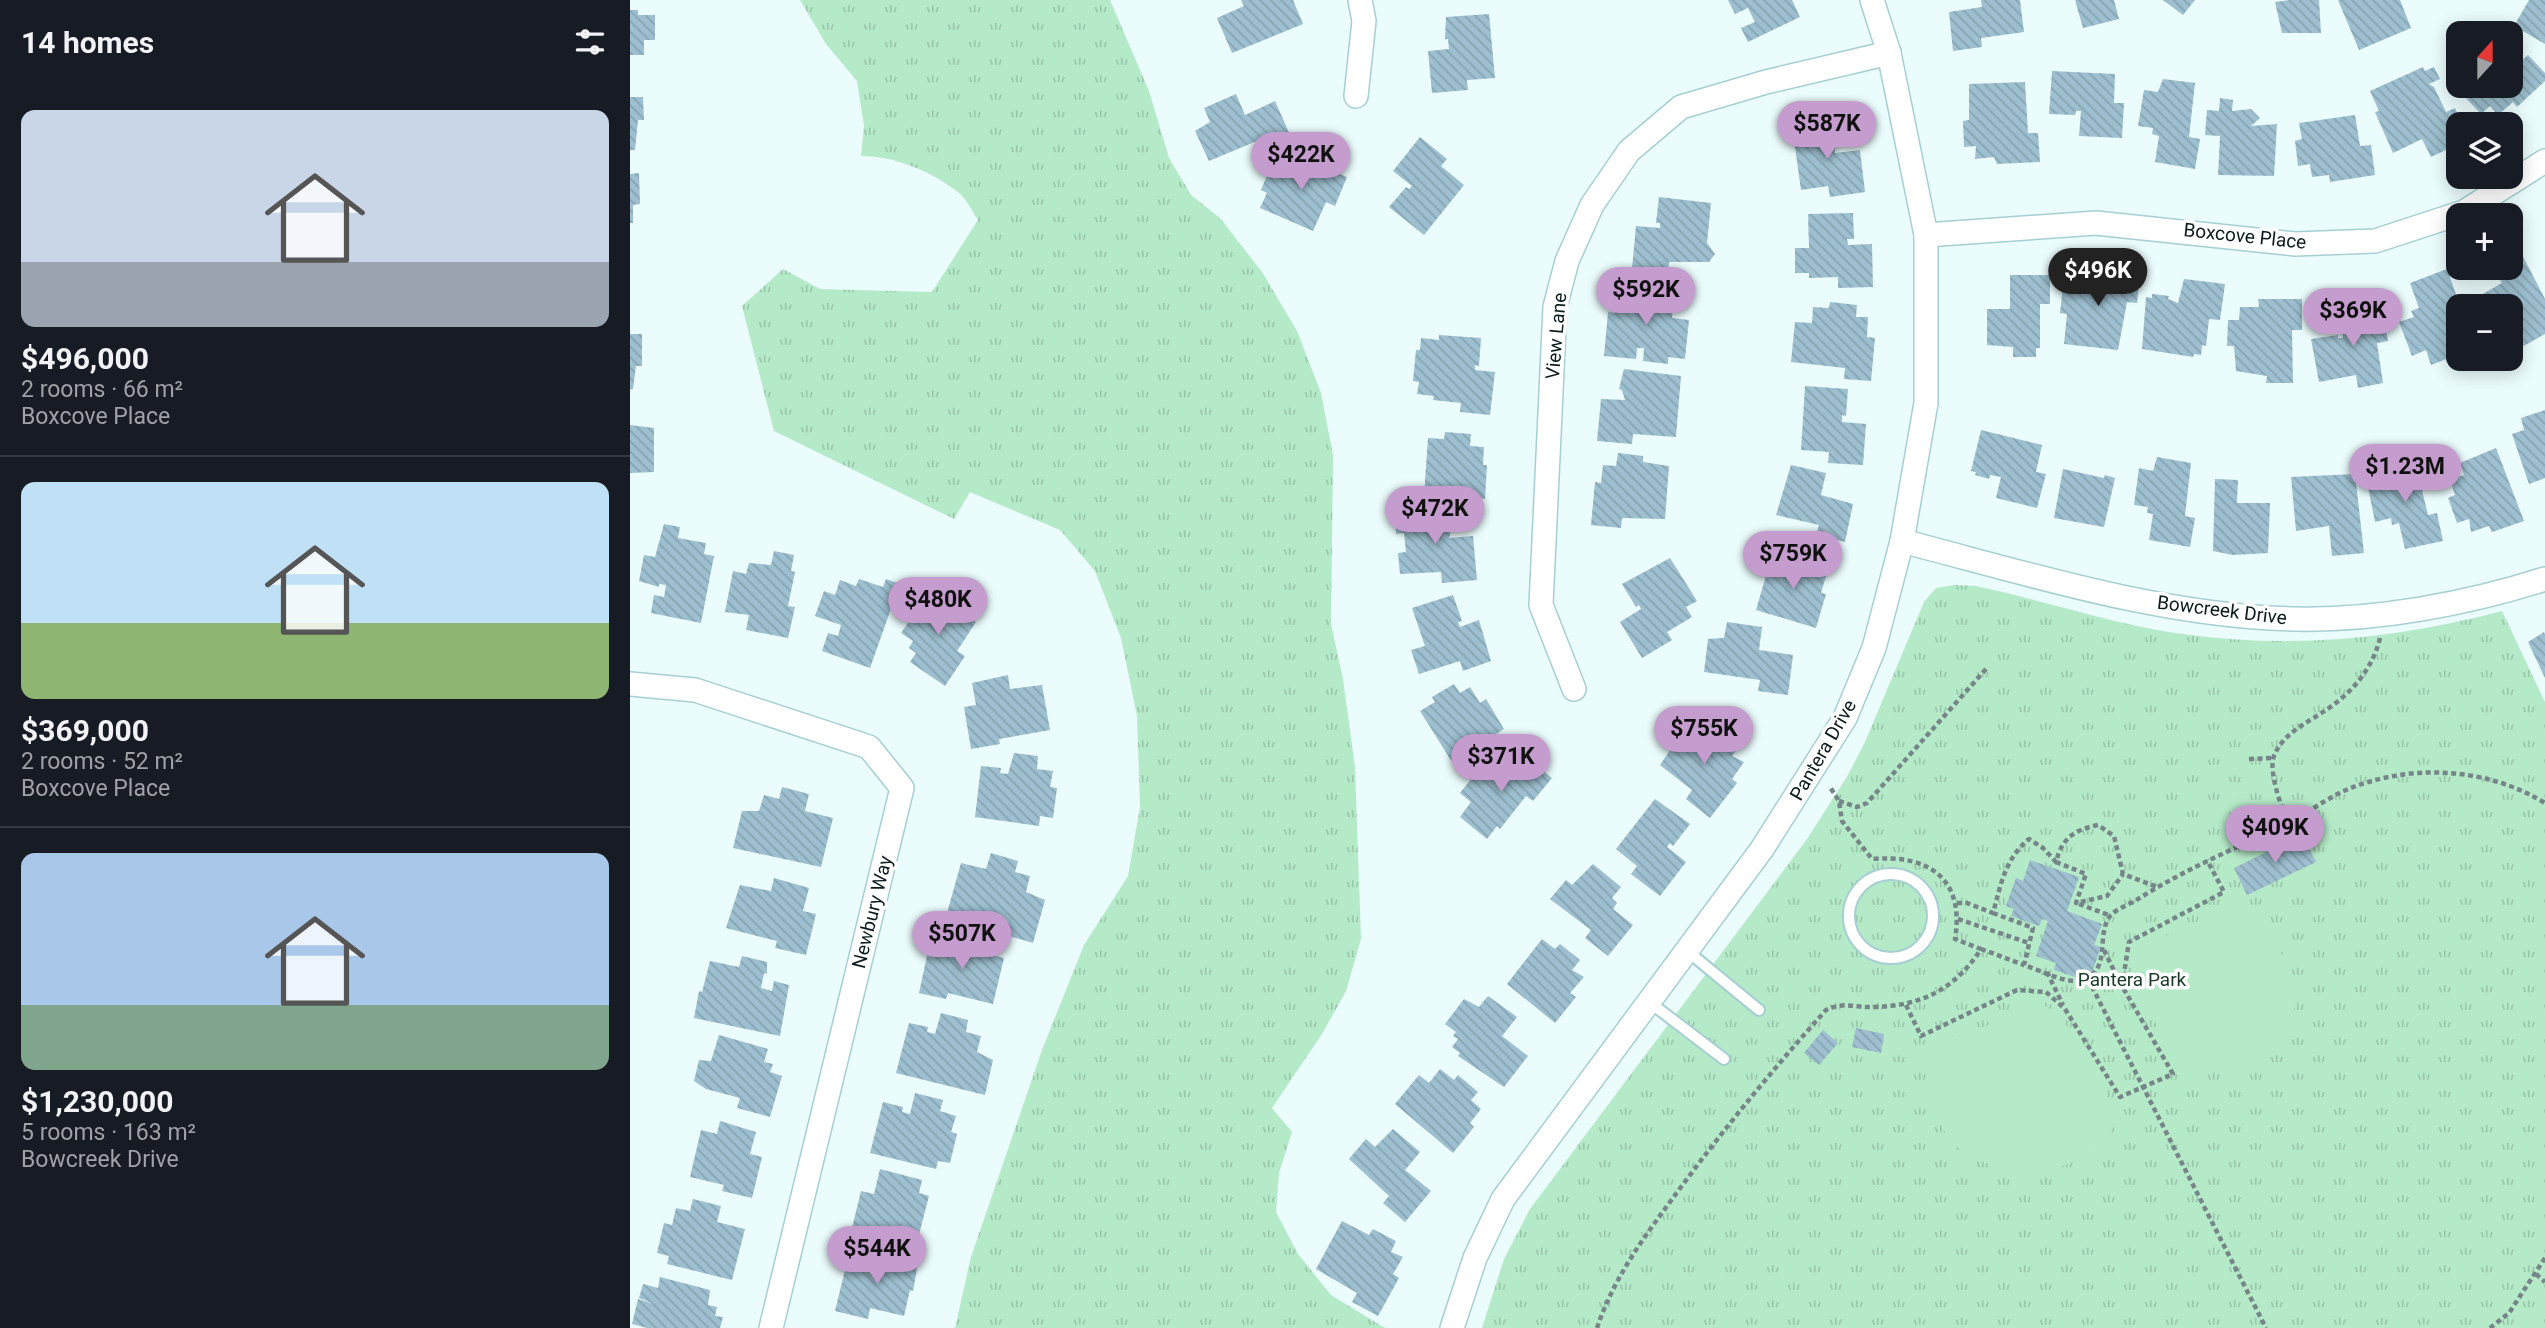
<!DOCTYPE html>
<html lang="en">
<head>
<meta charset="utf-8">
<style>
  :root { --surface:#171b24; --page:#242831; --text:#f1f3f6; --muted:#9ea1a6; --line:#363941; --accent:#c49cce }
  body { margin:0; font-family:Roboto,sans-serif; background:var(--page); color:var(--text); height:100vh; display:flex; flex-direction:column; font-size:26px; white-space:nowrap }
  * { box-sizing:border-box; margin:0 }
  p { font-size:23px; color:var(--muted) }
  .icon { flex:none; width:38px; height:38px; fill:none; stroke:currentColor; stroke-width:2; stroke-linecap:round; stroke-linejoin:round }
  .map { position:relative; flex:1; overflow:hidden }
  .drawer { display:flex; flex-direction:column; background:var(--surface); width:630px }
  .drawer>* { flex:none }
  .needle { width:46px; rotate:21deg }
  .controls { position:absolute; left:1816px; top:21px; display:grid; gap:14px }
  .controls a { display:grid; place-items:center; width:77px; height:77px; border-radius:14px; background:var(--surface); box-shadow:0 4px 18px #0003; font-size:35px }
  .price { position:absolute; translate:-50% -60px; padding:0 16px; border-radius:24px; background:var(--accent); color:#111; font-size:23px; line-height:46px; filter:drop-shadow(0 2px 4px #0008) }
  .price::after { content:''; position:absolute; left:50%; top:42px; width:21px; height:16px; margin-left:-10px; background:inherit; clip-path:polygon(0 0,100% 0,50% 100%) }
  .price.on { background:#222; color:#fff }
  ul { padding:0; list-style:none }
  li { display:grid; align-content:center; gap:14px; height:371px; padding:0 21px }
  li+li { border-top:2px solid var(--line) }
  li span { display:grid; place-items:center; height:217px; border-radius:14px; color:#555 }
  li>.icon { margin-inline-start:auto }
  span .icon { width:126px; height:126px; fill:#fffc; stroke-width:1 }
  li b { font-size:30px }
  h2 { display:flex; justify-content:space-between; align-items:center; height:84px; padding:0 21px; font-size:30px }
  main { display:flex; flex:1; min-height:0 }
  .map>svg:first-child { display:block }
  .grass { fill:url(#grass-tufts) }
  .pitch { fill:#b5eac8 }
  .building { fill:url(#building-back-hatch) }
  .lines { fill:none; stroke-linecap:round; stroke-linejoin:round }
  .service-casing { stroke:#a6cfd3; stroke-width:14 }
  .minor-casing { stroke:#a6cfd3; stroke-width:26 }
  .path { stroke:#768688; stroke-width:4.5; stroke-dasharray:5 3.5; stroke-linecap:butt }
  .service { stroke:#fff; stroke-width:10 }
  .minor { stroke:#fff; stroke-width:23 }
  .labels { text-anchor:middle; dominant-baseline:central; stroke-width:7; stroke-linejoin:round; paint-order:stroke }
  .street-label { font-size:19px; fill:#0b1b1d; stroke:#fff }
  .park-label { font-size:19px; fill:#183b27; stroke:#fff }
</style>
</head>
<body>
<main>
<section class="drawer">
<h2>14 homes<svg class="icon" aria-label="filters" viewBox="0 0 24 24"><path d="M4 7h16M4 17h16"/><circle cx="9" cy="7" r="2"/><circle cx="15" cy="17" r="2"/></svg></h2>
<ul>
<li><span style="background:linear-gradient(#c9d6e8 70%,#9aa5b1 0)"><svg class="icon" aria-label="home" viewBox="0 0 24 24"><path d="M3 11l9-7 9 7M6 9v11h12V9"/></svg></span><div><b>$496,000</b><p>2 rooms · 66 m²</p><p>Boxcove Place</p></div></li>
<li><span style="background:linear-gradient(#bfe0f5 65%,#8fb573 0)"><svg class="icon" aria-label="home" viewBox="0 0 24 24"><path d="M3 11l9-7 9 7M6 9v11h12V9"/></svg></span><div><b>$369,000</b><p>2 rooms · 52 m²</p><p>Boxcove Place</p></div></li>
<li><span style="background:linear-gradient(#a9c7e8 70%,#7fa58c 0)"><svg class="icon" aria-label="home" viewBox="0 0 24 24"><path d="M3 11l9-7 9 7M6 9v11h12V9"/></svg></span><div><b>$1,230,000</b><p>5 rooms · 163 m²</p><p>Bowcreek Drive</p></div></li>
</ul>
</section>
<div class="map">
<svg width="1915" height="1328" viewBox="0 0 1915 1328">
  <defs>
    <pattern id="grass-tufts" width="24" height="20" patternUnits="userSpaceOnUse" patternTransform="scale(1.75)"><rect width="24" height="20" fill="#b5eac8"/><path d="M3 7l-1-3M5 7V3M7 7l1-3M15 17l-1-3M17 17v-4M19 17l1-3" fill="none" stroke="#9ac8ab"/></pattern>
    <pattern id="building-back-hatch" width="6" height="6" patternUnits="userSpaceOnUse" patternTransform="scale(1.75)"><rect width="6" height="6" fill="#9dbfcf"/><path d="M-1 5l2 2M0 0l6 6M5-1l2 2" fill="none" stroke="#86a4b1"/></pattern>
  </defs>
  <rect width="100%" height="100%" fill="#ebfcfd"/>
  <g class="grass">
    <path d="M170 0H480L519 91 539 158 561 195 590 218 632 272 667 331 691 393 703 455 701 624 713 679 725 767 731 939 716 991 692 1034 642 1108 662 1132 649 1173 646 1212 668 1254 701 1295 755 1328H325L341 1257 412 1050 454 945 498 876 510 807 507 716 491 638 465 571 430 530 340 492 324 519 144 431 112 306 153 269 190 289 302 292 348 220C343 212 337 200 329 193 303 172 265 156 231 156L234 126 227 81 196 44Z"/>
    <path d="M1324 585 1346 586C1417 601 1488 626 1560 635 1666 649 1770 638 1872 611L1915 702V1328H852L874 1259 900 1209 1177 839 1218 775 1235 742 1294 602 1306 588Z"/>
  </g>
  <g class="pitch">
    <path d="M1603 905C1637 931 1677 970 1662 1016 1658 1029 1649 1044 1638 1051 1615 1065 1581 1070 1555 1078L1500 974 1512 947Z"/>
    <path d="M1407 1002 1430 1014 1490 1119C1457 1167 1408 1185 1354 1162 1344 1157 1329 1150 1322 1142 1303 1119 1300 1082 1296 1054Z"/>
  </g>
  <g class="building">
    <path d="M611 0H663L673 24 602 53 587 18 614 6Z"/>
    <path d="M1098 0H1162L1170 17 1118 42 1111 28 1125 22 1118 8 1105 14Z"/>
    <path d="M1351 0H1390L1394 32 1351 38 1352 47 1323 51 1319 12 1352 7Z"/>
    <path d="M1445 0H1484L1489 19 1453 28Z"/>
    <path d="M1533 0H1565L1553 15Z"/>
    <path d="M1659 0H1689L1691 33H1652L1645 2Z"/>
    <path d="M1708 0H1770L1781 28 1729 50Z"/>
    <path d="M1899 0H1915V44L1884 26Z"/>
    <path d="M0 10H8V15H25V40H14V55H0Z"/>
    <path d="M859 14 865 78 837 80 838 90 802 93 798 51 819 49 818 39H815L816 17Z"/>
    <path d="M1881 52 1890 62 1898 55 1915 73V81L1887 107 1883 102 1868 115 1860 106 1851 114 1833 95 1837 91 1833 86H1881Z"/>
    <path d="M1793 67 1795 71 1804 67 1810 79 1799 84 1804 87 1816 112 1825 108 1832 124H1829V144L1801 157 1792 139 1763 153 1745 112 1749 111 1740 91Z"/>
    <path d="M1422 71 1485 74 1484 103H1494L1492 138 1449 136 1451 111H1446L1445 115 1419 114Z"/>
    <path d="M1533 79 1565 83 1559 137 1570 139 1565 169 1525 162 1529 136 1522 134 1523 128 1508 126 1514 90 1528 92Z"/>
    <path d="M1395 82 1398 133H1408L1410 162 1367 164 1364 157 1345 159 1346 146 1334 147 1333 121 1339 120V84Z"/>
    <path d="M606 94 615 115 645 101 661 137 638 148 634 138 579 161 565 131 580 122 574 108Z"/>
    <path d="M0 97H13L14 120H8L5 150H0Z"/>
    <path d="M1590 98 1603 100 1602 111 1621 109 1630 118 1621 126 1647 124 1644 176 1588 175 1590 136 1575 135 1577 110 1589 111Z"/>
    <path d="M1725 115 1730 146 1741 145 1745 175 1700 182 1699 175 1682 177 1680 164 1668 166 1665 141 1672 139 1669 123Z"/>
    <path d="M1205 121 1209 147H1205V153L1230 150 1235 192 1200 197 1198 186 1171 190 1162 126Z"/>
    <path d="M790 137 817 159 811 166 834 185 794 235 759 207 776 187 779 189 782 186 763 171Z"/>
    <path d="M656 159 672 165 674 159 717 177 705 206 696 202 683 231 630 208 637 193 631 190 641 166 651 169Z"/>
    <path d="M9 173 10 204 3 205V223H0V174Z"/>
    <path d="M1029 197 1081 203 1077 243 1085 254 1079 262H1039L1038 272 1002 268 1006 226 1030 228V223H1026Z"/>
    <path d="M1223 213 1224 239H1217L1218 245 1242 244 1243 287 1208 288V277L1179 278V273H1165V248H1179L1178 214Z"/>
    <path d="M1885 241 1915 299V334L1890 348 1881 337V306H1848L1844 299 1872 283 1863 268H1881V244Z"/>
    <path d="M1817 269 1827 297 1818 301 1829 331V354L1801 365 1796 350 1782 356 1769 322 1784 317 1781 311 1789 308 1780 283Z"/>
    <path d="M1466 270 1510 275 1507 303 1497 302 1488 350 1434 344 1437 314 1430 313 1433 286 1445 287 1448 274 1465 277Z"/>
    <path d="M1380 275H1420V304H1410V348H1406V357H1383V347L1357 345V309H1380Z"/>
    <path d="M1554 279 1595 284 1590 320 1579 319 1576 346 1572 345 1571 355 1564 354 1563 357 1512 349 1516 297 1522 298V294L1539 296 1538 299 1548 303Z"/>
    <path d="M1001 283 1028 286 1027 292 1044 293 1042 318 1059 320 1055 359 1038 357V364L1013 361 1014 348H1007L1006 359 974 356 978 312 985 313 987 295 1000 296Z"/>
    <path d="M1628 299H1672V330H1662L1663 383H1636L1637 376 1606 371 1604 346H1597L1598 320H1609L1610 307H1629Z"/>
    <path d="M1200 302 1227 305 1226 317H1238L1237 337 1245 338 1241 381 1214 379 1215 368 1161 362 1165 322 1182 323 1183 307 1199 308Z"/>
    <path d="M1752 306 1758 341 1747 343 1753 383 1728 388 1726 375 1689 382 1681 339 1708 335V338H1713L1710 313Z"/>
    <path d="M0 334H12V366H6L3 389H0Z"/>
    <path d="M809 335 851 338 849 366 845 365V370L865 372 860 415 830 412 831 403 803 400 804 396 787 394 789 382 783 381 786 350H790L791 338 809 340Z"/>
    <path d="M994 369 1051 376 1046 437 1003 434 1002 444 967 441 971 399 995 400 992 390 989 389Z"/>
    <path d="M1175 386 1218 389 1216 416 1212 415V422L1236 424 1233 465 1198 463 1199 452 1171 450Z"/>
    <path d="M1915 410V478L1899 484 1882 434 1894 430 1891 418Z"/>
    <path d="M0 425 24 428V472L0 473Z"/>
    <path d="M1351 430 1412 445 1406 472 1416 474 1407 508 1366 498 1371 477 1360 475 1359 479 1345 475 1346 472 1341 471Z"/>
    <path d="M815 432 841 434 840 446 854 447 853 465H857L855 499 794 495 798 438 814 439Z"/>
    <path d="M1866 448 1894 521 1862 532 1859 526 1841 532 1839 519 1827 523 1818 498 1825 495 1820 480 1834 475 1830 463Z"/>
    <path d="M988 453 1013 456V462L1039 466 1035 519 992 518 991 528 961 525 965 482 971 483 973 465 986 466Z"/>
    <path d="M1527 457 1561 463 1555 516 1565 518 1560 547 1519 540 1523 514 1517 513 1518 507 1504 505 1509 468 1523 471Z"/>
    <path d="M1784 457 1798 515 1807 513 1813 541 1775 549 1769 523 1762 525 1761 518 1745 522 1738 487 1750 484 1747 467Z"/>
    <path d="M1161 465 1196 473 1191 495 1223 504 1215 542 1186 535 1189 525 1146 515Z"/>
    <path d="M1433 469 1474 478 1475 475 1485 478 1474 527 1424 518Z"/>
    <path d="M1725 474 1734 553 1702 556 1699 526 1666 531 1661 477Z"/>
    <path d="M1585 479 1608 480 1607 503H1640L1638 553 1603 555 1583 551Z"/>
    <path d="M820 506V512H824L825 527H822L819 538 843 536 847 580 812 583 811 572 770 574 768 553 776 552 774 533 766 534 765 515 778 514V510Z"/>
    <path d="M34 524 50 527 48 538 76 543 74 554 84 556 71 623 21 613 24 595 34 597 36 585 29 584V587L9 581 14 555 25 557Z"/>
    <path d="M144 551 164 555 161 571 165 572 158 606 165 607 158 638 116 630 119 615 95 612 103 571 116 574 119 563 141 565Z"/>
    <path d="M1161 553 1185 560 1182 572 1196 576 1191 593 1196 594 1186 628 1126 610 1142 555 1159 560Z"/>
    <path d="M1040 558 1067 601 1056 607 1062 617 1037 632 1042 640 1012 658 990 622 1011 609 1009 605 1006 607 992 584Z"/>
    <path d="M229 579 253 587 256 579 276 586 269 608 262 606 240 668 192 651 198 633 208 636 211 625 185 616 194 591 205 595 210 580 226 586Z"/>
    <path d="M300 591 346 622 327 651 335 656 315 686 280 662 286 653 279 648 283 641 271 633Z"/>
    <path d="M823 595 832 621 828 622 830 627 849 620 861 661 833 671 830 661 789 674 781 650 795 646 782 608Z"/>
    <path d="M1097 622 1132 627 1129 650 1163 655 1158 695 1128 691 1130 680 1074 672 1078 639 1094 638Z"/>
    <path d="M1914 632 1915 635V678L1898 642Z"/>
    <path d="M378 675 380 689 412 685 420 730 369 739 370 744 341 749 334 707 346 705 342 683Z"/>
    <path d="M824 684 830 693 840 687 850 703 856 699 874 729 822 762 790 711 805 702 802 697Z"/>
    <path d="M1061 719 1086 736 1090 731 1110 746 1102 756 1114 762 1102 779 1107 783 1080 818 1056 799 1062 790 1030 765Z"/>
    <path d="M384 753 408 756 407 769 423 771 420 787 427 788 423 818 410 816 409 826 345 817 351 766 371 768 370 773 378 774Z"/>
    <path d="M891 754 922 778 903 801 896 796 870 829 867 826 857 839 830 817 841 802 830 793 852 765 870 780Z"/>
    <path d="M152 787 179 794 175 811 203 818 191 867 103 848 112 811H129L134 795 149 799Z"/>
    <path d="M1025 799 1060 824 1043 846 1040 843 1037 847 1056 862 1030 896 1001 874 1007 866 986 849Z"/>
    <path d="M1672 835 1686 862 1617 895 1604 868Z"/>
    <path d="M361 853 388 861 385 872 400 876 396 892 415 900 403 943 379 936 380 930 317 913 331 863 356 869Z"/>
    <path d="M1400 860 1449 877 1437 911 1472 924 1464 945 1471 947 1461 975 1454 972 1451 979 1424 970 1426 963 1406 956 1418 921 1412 919 1409 926 1381 916 1384 909 1376 906 1386 878 1393 881Z"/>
    <path d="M963 864 991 887 982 898 987 903 983 909 1003 925 978 956 955 938 961 930 920 899 936 880 942 885Z"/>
    <path d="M144 878 179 888 173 911 186 914 176 955 145 948 147 941 96 928 110 885 141 891Z"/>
    <path d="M319 931 351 939 348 952 374 958 363 1004 318 993 316 999 289 993 298 951 311 954Z"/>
    <path d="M912 939 925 949 930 944 950 960 942 970 954 977 940 993 946 997 925 1023 877 984Z"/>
    <path d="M112 956 137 962V974L134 973 131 988 142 991 144 981 159 985 150 1036 64 1018 69 991 72 992 80 961 109 967Z"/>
    <path d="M858 996 887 1017 872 1036 898 1056 874 1087 828 1056 830 1053 822 1047 828 1039 823 1036 826 1032 815 1024 834 999 849 1007Z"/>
    <path d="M311 1013 338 1020 336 1032 351 1036 347 1052 363 1060 355 1095 266 1073 279 1023 298 1027 297 1032 305 1034Z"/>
    <path d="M1226 1028 1254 1034 1251 1053 1222 1047Z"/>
    <path d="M1193 1030 1208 1043 1189 1065 1174 1053Z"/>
    <path d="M89 1035 138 1049 134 1062 143 1064 140 1072 152 1076 140 1117 107 1108 110 1098 76 1089 64 1081 69 1060 81 1061Z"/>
    <path d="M810 1069 824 1080 828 1075 848 1092 841 1100 851 1109 840 1123 844 1127 823 1153 765 1104 789 1075 799 1083Z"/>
    <path d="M285 1093 313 1100 310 1111 326 1116 321 1132 327 1134 320 1163 308 1161 306 1169 240 1153 253 1102 273 1107 272 1112 280 1114Z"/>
    <path d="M90 1121 126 1132 120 1154 132 1157 122 1198 92 1191 94 1185 60 1177 71 1130 87 1134Z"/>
    <path d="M763 1129 790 1152 775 1170 801 1191 775 1222 753 1203 759 1196 719 1159 736 1139 745 1147Z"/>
    <path d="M250 1169 292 1180 289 1193 299 1196 287 1242 253 1234 251 1241 221 1232 231 1191 244 1194Z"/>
    <path d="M63 1199 91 1206 87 1222 115 1229 102 1280 37 1264 39 1256 27 1253 34 1223 42 1225 46 1208 60 1211Z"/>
    <path d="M712 1221 739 1235 743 1229 766 1241 761 1252 773 1257 763 1274 769 1278 748 1316 722 1302 727 1293 686 1269Z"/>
    <path d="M238 1251 288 1263 283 1291 280 1290 274 1316 240 1308 238 1319 205 1311 215 1270 224 1272 226 1264 232 1265Z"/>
    <path d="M30 1277 80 1290 78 1305 87 1307 85 1316 93 1317 90 1328H17L2 1324 8 1299 24 1304 9 1298 13 1284 28 1288Z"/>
  </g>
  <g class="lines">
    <defs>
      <g id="service">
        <circle cx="1261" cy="916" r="42"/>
        <path d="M1056 950 1129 1010"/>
        <path d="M1018 1001 1094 1059"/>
      </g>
      <g id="minor">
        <path d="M726 96 734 21 730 0"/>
        <path d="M1296 235 1466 223 1665 244 1745 241 1834 212 1915 161"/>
        <path d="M1272 541C1399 574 1531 616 1663 619 1745 621 1837 604 1915 579"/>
        <path d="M0 684 65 690 239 747 272 788 141 1328"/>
        <path d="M944 689 911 605 925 307 937 261 962 205 999 151 1051 107 1136 82 1259 53"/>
        <path d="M822 1328 845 1258 873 1199 1132 849 1215 718 1244 648 1272 541 1296 403V235L1259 53 1242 0"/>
      </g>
    </defs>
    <use href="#service" class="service-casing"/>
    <use href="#minor" class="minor-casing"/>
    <g class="path">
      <path d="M1750 638C1743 668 1722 693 1696 710 1677 723 1653 733 1644 756 1638 772 1652 808 1658 824 1680 811 1704 793 1729 785 1790 764 1859 769 1915 803"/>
      <path d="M1619 759 1643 758"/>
      <path d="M1209 801 1227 807 1237 803 1356 669"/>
      <path d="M1426 862 1456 874 1446 903 1477 896 1493 874"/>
      <path d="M1327 903H1337L1363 913C1371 884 1375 859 1399 839L1413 848 1426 862C1432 838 1444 830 1468 825L1484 836 1493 874 1527 887"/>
      <path d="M1449 904 1481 916"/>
      <path d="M1363 913 1403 928 1394 965C1410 970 1441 987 1456 979 1481 966 1466 935 1480 916 1486 909 1500 904 1508 899 1556 869 1607 847 1658 824"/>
      <path d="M1328 919 1399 943"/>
      <path d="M1351 949 1394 965"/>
      <path d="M1474 950 1491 985"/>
      <path d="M1417 972 1433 1005"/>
      <path d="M1458 979 1636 1328"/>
      <path d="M1276 1005 1291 1036 1387 990 1416 992 1435 1009 1490 1097 1543 1074 1492 986 1499 942 1594 892 1577 860"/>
      <path d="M1906 1274 1915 1282"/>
      <path d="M967 1328C985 1274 1018 1232 1051 1187 1097 1125 1145 1067 1196 1010 1214 1001 1226 1008 1244 1007 1292 1006 1325 989 1351 949L1325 939C1335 879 1299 854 1242 859L1212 821 1209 801 1200 787"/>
      <path d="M1860 1328 1879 1313 1915 1258"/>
    </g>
    <use href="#service" class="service"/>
    <use href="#minor" class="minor"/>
  </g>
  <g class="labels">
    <g class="street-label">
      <text transform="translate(1615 236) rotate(6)">Boxcove Place</text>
      <text transform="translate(926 336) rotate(-85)">View Lane</text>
      <text transform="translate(1592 610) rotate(7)">Bowcreek Drive</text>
      <text transform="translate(1193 750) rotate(-60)">Pantera Drive</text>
      <text transform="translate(242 912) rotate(-76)">Newbury Way</text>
    </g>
    <g class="park-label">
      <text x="1502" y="979">Pantera Park</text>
    </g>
  </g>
</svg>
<div class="controls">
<a><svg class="needle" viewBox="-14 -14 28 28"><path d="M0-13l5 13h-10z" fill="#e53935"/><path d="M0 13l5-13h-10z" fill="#9ea1a6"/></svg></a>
<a><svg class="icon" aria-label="layers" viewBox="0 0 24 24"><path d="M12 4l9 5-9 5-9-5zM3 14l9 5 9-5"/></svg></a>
<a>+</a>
<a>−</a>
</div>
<b class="price" style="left:1197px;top:161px">$587K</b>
<b class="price" style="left:671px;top:192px">$422K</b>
<b class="price on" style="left:1468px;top:308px">$496K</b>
<b class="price" style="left:1016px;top:327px">$592K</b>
<b class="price" style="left:1723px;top:348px">$369K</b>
<b class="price" style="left:1775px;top:504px">$1.23M</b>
<b class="price" style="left:805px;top:546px">$472K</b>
<b class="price" style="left:1163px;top:591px">$759K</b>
<b class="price" style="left:308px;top:637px">$480K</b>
<b class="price" style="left:1074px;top:766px">$755K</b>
<b class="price" style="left:871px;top:794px">$371K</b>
<b class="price" style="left:1645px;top:865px">$409K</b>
<b class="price" style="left:332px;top:971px">$507K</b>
<b class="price" style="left:247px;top:1286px">$544K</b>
</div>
</main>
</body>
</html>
